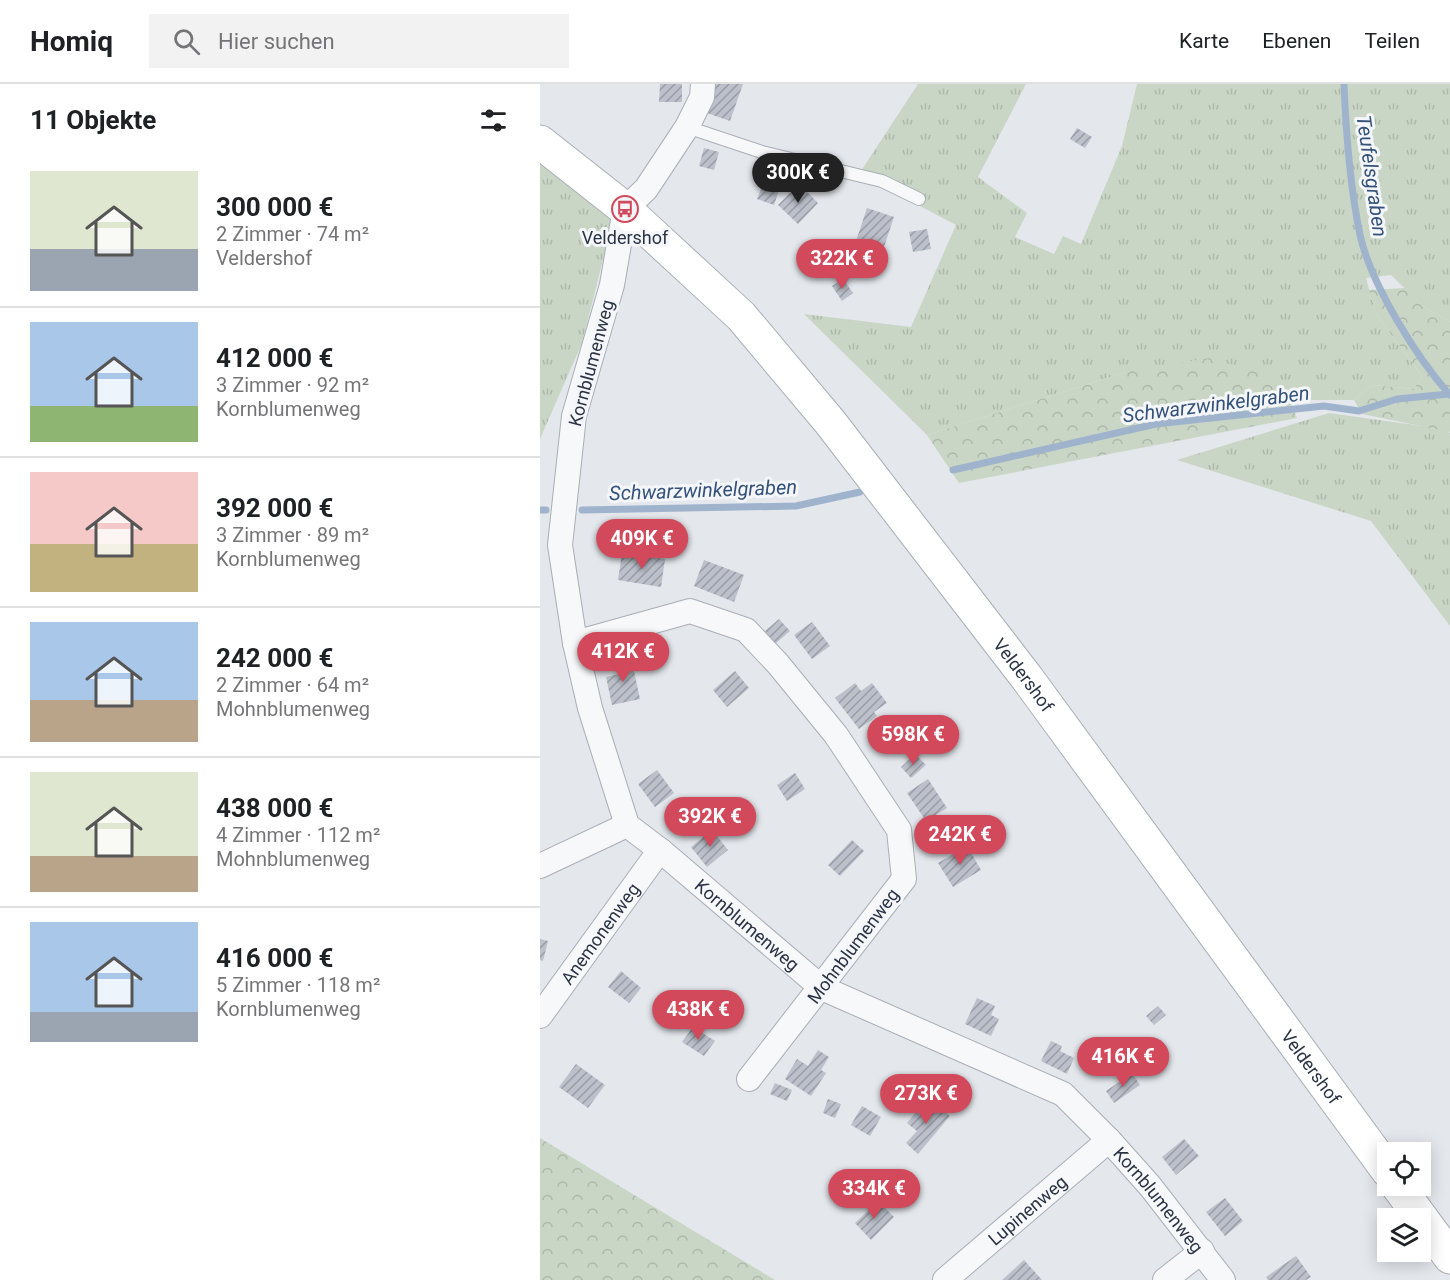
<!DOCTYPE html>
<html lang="de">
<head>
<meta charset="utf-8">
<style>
  :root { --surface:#fff; --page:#f2f2f2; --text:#202124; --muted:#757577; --line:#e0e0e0; --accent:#d1495b }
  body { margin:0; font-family:Roboto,sans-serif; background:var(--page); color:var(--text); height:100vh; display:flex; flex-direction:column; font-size:22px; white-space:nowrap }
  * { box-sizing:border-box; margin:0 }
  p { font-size:20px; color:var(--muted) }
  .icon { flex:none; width:33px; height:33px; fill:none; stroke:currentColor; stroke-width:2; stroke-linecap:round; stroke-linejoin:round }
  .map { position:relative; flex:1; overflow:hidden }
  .sheet { display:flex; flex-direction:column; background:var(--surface); width:540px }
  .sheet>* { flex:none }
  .controls { position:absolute; left:837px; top:1058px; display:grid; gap:12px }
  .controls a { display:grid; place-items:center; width:54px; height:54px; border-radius:0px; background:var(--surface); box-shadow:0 3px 15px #0003; font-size:30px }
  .price { position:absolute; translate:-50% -51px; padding:0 14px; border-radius:21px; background:var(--accent); color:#fff; font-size:20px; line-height:39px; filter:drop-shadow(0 2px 3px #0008) }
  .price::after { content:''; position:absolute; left:50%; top:36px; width:18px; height:14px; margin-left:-9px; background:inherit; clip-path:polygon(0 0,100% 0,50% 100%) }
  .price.selected { background:#222; color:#fff }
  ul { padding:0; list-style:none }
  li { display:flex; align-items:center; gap:18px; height:150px; padding:0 30px }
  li+li { border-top:2px solid var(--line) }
  li span { display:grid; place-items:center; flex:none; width:168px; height:120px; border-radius:0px; color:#555 }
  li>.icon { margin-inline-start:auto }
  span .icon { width:72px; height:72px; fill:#fffc; stroke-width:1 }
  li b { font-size:26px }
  h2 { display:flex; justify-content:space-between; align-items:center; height:72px; padding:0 30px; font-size:26px }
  header { display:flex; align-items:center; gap:36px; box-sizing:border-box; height:84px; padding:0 30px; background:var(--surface); border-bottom:2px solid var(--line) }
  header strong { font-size:28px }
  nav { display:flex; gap:33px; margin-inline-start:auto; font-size:21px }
  .search { width:420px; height:54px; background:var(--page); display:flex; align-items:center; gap:15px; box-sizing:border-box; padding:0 21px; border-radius:0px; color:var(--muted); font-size:22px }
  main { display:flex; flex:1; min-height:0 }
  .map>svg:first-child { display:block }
  .grass { fill:url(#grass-tufts) }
  .forest { fill:url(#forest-crowns) }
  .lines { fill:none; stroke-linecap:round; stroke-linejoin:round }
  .stream { stroke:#9fb4cc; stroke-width:7 }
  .building { fill:url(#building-hatch) }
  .lane-casing { stroke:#a9aeb7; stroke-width:14 }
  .street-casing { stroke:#a9aeb7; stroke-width:26 }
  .secondary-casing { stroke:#a9aeb7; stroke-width:35 }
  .lane { stroke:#f7f8fa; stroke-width:12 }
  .street { stroke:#f7f8fa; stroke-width:24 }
  .secondary { stroke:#fff; stroke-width:33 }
  .labels { text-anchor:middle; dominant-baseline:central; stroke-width:6; stroke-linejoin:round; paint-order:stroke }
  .poi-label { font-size:18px; fill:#2b3445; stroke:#f4f6f9 }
  .street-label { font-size:18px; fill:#2b3445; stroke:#f4f6f9 }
  .water-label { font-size:20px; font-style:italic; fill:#34527a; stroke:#f4f6f9 }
</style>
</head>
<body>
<header>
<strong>Homiq</strong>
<div class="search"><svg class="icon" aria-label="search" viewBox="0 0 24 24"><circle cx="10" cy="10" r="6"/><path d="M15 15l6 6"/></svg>Hier suchen</div>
<nav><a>Karte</a><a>Ebenen</a><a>Teilen</a></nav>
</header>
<main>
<section class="sheet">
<h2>11 Objekte<svg class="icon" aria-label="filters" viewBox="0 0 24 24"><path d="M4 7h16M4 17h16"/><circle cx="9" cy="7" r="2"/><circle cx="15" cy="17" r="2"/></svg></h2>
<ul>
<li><span style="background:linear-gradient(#dfe7d0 65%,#9aa5b1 0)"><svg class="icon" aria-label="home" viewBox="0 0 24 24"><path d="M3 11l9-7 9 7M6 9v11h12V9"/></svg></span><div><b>300 000 €</b><p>2 Zimmer · 74 m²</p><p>Veldershof</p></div></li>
<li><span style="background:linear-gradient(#a9c7e8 70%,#8fb573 0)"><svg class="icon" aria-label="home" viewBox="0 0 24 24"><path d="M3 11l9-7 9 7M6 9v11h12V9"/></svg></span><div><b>412 000 €</b><p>3 Zimmer · 92 m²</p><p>Kornblumenweg</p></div></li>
<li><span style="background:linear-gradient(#f6c9c9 60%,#c2b280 0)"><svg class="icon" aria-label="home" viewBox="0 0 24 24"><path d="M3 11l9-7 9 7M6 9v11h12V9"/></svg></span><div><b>392 000 €</b><p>3 Zimmer · 89 m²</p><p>Kornblumenweg</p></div></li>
<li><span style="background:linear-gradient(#a9c7e8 65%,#b9a48a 0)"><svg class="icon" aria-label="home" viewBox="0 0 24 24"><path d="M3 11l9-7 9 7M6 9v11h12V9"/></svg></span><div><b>242 000 €</b><p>2 Zimmer · 64 m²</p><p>Mohnblumenweg</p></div></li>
<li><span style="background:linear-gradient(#dfe7d0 70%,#b9a48a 0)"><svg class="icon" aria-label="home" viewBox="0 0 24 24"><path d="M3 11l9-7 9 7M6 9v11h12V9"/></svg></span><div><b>438 000 €</b><p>4 Zimmer · 112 m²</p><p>Mohnblumenweg</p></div></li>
<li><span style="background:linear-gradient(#a9c7e8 75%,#9aa5b1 0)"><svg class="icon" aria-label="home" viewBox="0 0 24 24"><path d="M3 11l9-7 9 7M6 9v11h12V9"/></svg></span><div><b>416 000 €</b><p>5 Zimmer · 118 m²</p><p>Kornblumenweg</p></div></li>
</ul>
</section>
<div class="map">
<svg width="910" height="1196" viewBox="0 0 910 1196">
  <defs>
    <pattern id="grass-tufts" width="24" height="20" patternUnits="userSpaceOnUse" patternTransform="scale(1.5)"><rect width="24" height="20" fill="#c9d6c5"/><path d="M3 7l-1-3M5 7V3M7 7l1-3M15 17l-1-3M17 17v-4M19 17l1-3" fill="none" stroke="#adb8ab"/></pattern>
    <pattern id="forest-crowns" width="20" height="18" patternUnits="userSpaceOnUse" patternTransform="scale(1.5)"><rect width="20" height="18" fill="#c9d6c5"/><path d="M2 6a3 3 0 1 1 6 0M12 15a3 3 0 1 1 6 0" fill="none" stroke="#adb8ab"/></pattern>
    <pattern id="building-hatch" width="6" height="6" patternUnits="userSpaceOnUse" patternTransform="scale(1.5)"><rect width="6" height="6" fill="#bbc0ca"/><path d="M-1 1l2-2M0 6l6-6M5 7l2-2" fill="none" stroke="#989da6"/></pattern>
  </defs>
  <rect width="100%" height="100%" fill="#e4e7ec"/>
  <g class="grass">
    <path d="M378 0H486L438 93 487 129 475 153 514 170 523 152 541 160 582 62 597 0H910V238L884 223 851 191 826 194 836 230 882 292 874 305 832 301 814 316H749L739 295 586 288 387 351 264 230 371 243 416 141 319 90Z"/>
    <path d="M0 79 73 136 42 259 0 355Z"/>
    <path d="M789 329 903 345 910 349V542L831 437 637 376Z"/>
  </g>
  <g class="forest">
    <path d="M865 204 884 223 910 238V348L822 330 814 316 832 301 874 305 882 292 836 230 829 206Z"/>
    <path d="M669 274 740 295 757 334 419 399 387 351 586 288Z"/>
    <path d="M0 1054 235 1196H0Z"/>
  </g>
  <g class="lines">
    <g class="stream">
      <path d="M804 0C806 50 810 102 820 151 831 200 876 273 910 311"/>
      <path d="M413 386 616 340 784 322 819 327 857 315 909 310"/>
      <path d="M0 426H6"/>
      <path d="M42 426 256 422 320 408"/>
    </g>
  </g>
  <g class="building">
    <path d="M120 0H142V18H119Z"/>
    <path d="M173 0H203L190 37 164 28Z"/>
    <path d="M537 44 552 53 545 64 530 55Z"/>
    <path d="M164 64 179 68 174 86 159 82Z"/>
    <path d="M225 94 241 100 234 121 217 115Z"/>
    <path d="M259 100 278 119 258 140 238 121Z"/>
    <path d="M327 124 354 133 343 166 316 157Z"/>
    <path d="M387 145 391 165 373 168 369 148Z"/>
    <path d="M303 195 313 209 302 217 292 202Z"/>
    <path d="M82 469 125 475 121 503 78 496Z"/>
    <path d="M164 476 204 491 194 518 154 502Z"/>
    <path d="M239 535 250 547 235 560 225 547Z"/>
    <path d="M272 538 290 562 272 575 254 551Z"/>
    <path d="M91 573 100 615 72 621 66 593 79 590 76 576Z"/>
    <path d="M195 587 209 604 187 623 173 606Z"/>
    <path d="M315 599 321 607 332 599 347 619 334 628 337 632 319 645 295 614Z"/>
    <path d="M375 670 386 681 371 694 361 683Z"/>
    <path d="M117 686 134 709 115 723 98 700Z"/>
    <path d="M255 689 265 705 247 717 237 701Z"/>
    <path d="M388 695 407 724 386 737 367 709Z"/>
    <path d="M172 746 188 766 167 783 151 763Z"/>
    <path d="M312 756 324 767 300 792 288 781Z"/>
    <path d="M427 762 441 786 413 803 398 779Z"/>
    <path d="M0 855 8 857 3 877 0 876Z"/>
    <path d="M81 887 101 904 89 919 68 903Z"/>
    <path d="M437 914 455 922 451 931 459 935 451 952 425 940Z"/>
    <path d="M618 922 626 931 614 941 606 932Z"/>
    <path d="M153 943 175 957 164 972 142 958Z"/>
    <path d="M511 957 522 962 520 967 534 974 527 990 501 977Z"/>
    <path d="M278 966 289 973 281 986 286 989 271 1012 245 995 257 975 268 982Z"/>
    <path d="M36 980 65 1001 48 1024 19 1003Z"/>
    <path d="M592 989 600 1001 574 1019 566 1007Z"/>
    <path d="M235 999 252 1006 247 1017 230 1010Z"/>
    <path d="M388 1014 410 1032 378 1070 366 1059 377 1047 367 1039Z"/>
    <path d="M288 1015 301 1020 295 1034 283 1029Z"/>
    <path d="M322 1022 341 1033 330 1052 311 1041Z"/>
    <path d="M644 1055 659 1072 636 1091 622 1073Z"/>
    <path d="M685 1114 703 1137 685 1152 666 1128Z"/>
    <path d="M338 1117 354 1133 331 1156 315 1139Z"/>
    <path d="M756 1172 771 1193 766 1196H728L726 1193Z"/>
    <path d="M484 1176 502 1196H462Z"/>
  </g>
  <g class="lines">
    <defs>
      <path id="lane" d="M147 43 222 68 342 97 379 115"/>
      <g id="street">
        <path id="s1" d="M163 0 162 13 147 43 106 105 85 125 72 201 34 332 20 461 35 559 50 624 87 741 120 766 282 904 523 1010 569 1056 610 1102 683 1196"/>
        <path d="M35 559 150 527 206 546 238 580 296 651 359 746 364 795 209 995"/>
        <path d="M0 782 87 741"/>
        <path id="s2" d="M0 932 120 766"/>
        <path id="s3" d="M405 1196 569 1056"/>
        <path d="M625 1196 662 1167"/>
      </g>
      <g id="secondary">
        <path id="s4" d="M0 58 85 125 201 232 290 338 487 594 848 1087"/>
        <path d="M857 1101 910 1173"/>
      </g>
    </defs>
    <use href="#lane" class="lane-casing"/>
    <use href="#street" class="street-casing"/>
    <use href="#secondary" class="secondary-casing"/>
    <use href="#lane" class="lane"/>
    <use href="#street" class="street"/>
    <use href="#secondary" class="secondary"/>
  </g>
  <defs>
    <symbol id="bus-ring" viewBox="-11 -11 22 22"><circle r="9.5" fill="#f4f6f9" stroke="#d1495b" stroke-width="1.5"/><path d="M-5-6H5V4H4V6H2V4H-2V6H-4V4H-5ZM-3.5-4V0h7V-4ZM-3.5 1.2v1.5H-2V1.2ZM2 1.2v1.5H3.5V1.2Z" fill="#d1495b"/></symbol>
  </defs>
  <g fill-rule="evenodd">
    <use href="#bus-ring" x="70" y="110" width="30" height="30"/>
  </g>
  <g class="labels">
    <g class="poi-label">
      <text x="85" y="153">Veldershof</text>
    </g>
    <g class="street-label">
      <text transform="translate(51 279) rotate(-75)">Kornblumenweg</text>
      <text stroke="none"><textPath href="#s4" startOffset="723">Veldershof</textPath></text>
      <text stroke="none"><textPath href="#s1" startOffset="938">Kornblumenweg</textPath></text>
      <text stroke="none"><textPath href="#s2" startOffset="102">Anemonenweg</textPath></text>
      <text transform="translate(313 862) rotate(-53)">Mohnblumenweg</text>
      <text stroke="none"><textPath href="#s4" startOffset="1209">Veldershof</textPath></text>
      <text stroke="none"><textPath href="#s1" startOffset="1442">Kornblumenweg</textPath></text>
      <text stroke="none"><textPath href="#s3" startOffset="108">Lupinenweg</textPath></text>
    </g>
    <g class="water-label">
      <text transform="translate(832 92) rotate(82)">Teufelsgraben</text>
      <text transform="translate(676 320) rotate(-7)">Schwarzwinkelgraben</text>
      <text transform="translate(163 406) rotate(-2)">Schwarzwinkelgraben</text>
    </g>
  </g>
</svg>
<div class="controls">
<a><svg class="icon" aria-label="locate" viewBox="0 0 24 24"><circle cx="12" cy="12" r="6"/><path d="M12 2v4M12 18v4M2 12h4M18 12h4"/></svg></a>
<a><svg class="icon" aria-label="layers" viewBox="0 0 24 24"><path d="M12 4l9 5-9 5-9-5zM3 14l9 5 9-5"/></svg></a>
</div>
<b class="price selected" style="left:258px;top:120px">300K €</b>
<b class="price" style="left:302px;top:206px">322K €</b>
<b class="price" style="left:102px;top:486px">409K €</b>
<b class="price" style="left:83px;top:599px">412K €</b>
<b class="price" style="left:373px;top:682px">598K €</b>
<b class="price" style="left:170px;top:764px">392K €</b>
<b class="price" style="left:420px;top:782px">242K €</b>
<b class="price" style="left:158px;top:957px">438K €</b>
<b class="price" style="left:583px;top:1004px">416K €</b>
<b class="price" style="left:386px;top:1041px">273K €</b>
<b class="price" style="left:334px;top:1136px">334K €</b>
</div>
</main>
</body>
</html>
